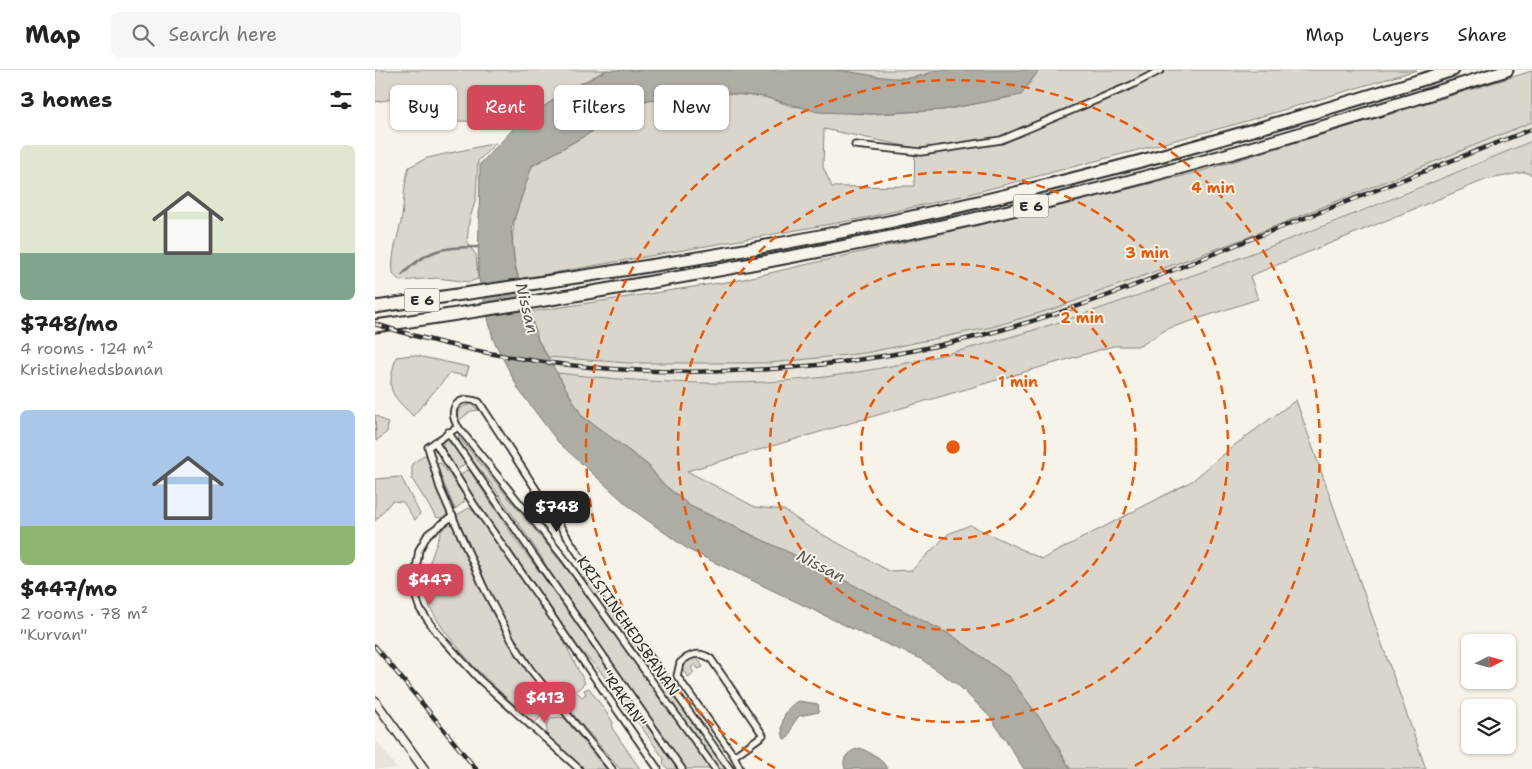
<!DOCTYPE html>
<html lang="en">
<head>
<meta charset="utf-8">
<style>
  :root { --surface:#fff; --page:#f6f6f6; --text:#222; --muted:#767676; --line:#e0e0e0; --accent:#d1495b }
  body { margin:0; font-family:"Shantell Sans",sans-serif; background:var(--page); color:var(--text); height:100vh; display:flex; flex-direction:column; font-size:19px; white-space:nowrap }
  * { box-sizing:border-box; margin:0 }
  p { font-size:16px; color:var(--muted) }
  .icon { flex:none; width:28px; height:28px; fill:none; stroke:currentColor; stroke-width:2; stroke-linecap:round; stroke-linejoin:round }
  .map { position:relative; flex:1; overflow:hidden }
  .details { display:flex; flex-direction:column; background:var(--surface); width:375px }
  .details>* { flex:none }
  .guide { position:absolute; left:15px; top:15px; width:475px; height:45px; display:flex; gap:10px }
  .needle { width:32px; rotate:84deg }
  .tools { position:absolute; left:1086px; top:564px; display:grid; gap:10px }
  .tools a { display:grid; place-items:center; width:55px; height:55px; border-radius:8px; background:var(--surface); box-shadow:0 1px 4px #0004; font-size:25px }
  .price { position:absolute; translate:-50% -42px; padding:0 11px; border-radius:10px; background:var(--accent); color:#fff; font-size:16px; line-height:32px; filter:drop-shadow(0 1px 2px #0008) }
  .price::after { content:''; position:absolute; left:50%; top:30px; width:15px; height:11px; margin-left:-8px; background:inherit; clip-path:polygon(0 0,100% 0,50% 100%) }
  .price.on { background:#222; color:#fff }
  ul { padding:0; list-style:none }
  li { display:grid; align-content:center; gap:10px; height:265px; padding:0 20px }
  li span { display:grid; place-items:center; height:155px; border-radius:8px; color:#555 }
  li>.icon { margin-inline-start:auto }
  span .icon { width:90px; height:90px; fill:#fffc; stroke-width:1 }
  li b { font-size:21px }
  h2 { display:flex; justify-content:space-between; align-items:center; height:60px; padding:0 20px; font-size:21px }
  .pill { padding:0 18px; border-radius:8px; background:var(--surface); box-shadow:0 1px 4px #0004; font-size:18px; line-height:45px }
  .pill.on { background:var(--accent); color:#fff }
  header { display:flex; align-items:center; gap:30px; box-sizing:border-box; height:70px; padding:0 25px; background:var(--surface); border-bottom:1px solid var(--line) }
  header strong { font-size:24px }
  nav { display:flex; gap:28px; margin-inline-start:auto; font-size:18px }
  .search { width:350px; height:45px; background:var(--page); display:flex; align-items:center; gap:12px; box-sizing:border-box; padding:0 18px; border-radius:8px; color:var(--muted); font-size:19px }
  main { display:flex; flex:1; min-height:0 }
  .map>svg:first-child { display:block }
  .built { fill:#e8e4da }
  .green { fill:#dad6cc; stroke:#82807c; fill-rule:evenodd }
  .water { fill:#afaca4; stroke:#7a7874 }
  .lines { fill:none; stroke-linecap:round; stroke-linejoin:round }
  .stream { stroke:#7a7874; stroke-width:2.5 }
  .minor-casing { stroke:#2b2b2b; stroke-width:9 }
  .tertiary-casing { stroke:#2b2b2b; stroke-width:11 }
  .motorway-casing { stroke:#2b2b2b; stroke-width:15 }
  .minor { stroke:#f7f3e8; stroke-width:5.5 }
  .tertiary { stroke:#f7f3e8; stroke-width:8 }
  .motorway { stroke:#f7f3e8; stroke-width:11 }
  .rail-casing { stroke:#2b2b2b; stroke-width:4.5 }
  .rail { stroke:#f7f3e8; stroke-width:2.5; stroke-dasharray:8; stroke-linecap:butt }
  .ring { fill:none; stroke:#e8590c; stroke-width:2.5; stroke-dasharray:9 6 }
  .labels { text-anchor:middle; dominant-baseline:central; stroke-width:4; stroke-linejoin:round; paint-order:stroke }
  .shield { fill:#f7f3e8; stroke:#686764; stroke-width:1 }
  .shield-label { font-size:14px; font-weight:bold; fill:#2b2b2b }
  .street-label { font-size:15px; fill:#2b2b2b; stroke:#f7f3e8 }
  .water-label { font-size:16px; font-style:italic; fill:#53524f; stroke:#f7f3e8 }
  .centre { fill:#e8590c; stroke:#f7f3e8; stroke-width:2.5 }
  .ring-label { font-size:15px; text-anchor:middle; font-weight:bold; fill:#e8590c; stroke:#f7f3e8; stroke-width:4; stroke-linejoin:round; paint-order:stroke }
</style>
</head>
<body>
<header>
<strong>Map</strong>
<div class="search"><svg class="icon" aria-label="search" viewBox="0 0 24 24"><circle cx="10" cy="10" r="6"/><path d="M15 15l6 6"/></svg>Search here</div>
<nav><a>Map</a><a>Layers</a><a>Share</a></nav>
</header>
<main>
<section class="details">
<h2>3 homes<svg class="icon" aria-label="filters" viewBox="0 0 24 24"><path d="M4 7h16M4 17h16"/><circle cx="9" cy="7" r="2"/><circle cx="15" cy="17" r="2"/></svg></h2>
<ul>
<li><span style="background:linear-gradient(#dfe7d0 70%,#7fa58c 0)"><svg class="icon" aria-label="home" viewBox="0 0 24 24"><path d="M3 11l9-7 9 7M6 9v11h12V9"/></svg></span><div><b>$748/mo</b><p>4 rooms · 124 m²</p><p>Kristinehedsbanan</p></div></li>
<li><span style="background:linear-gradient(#a9c7e8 75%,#8fb573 0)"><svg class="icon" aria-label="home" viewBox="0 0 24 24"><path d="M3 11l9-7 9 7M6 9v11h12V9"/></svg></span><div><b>$447/mo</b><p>2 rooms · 78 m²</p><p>&quot;Kurvan&quot;</p></div></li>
</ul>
</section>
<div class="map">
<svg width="1157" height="699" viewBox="0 0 1157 699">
  <rect width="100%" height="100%" fill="#f7f3e8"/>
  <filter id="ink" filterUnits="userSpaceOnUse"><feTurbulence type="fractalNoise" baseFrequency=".02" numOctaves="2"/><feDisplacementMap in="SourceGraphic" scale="10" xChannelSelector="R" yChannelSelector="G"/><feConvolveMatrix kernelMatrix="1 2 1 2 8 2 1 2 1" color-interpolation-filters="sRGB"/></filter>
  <g filter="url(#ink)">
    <g class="built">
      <path d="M1157 52V71L862 189 676 256 550 290 455 306 371 312 257 310 182 303 173 287 254 293H395L490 283 617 257 678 239 871 168Z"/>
      <path d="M0 668 22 699H0Z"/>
    </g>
    <g class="green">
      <path d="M0 0H232L190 22 141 56 122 57 91 51 27 52 24 28 0 32Z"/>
      <path d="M459 0H561C532 16 490 5 459 0Z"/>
      <path d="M664 0H1042L858 55 587 126 490 148 144 209C130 165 141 137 157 96L272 30 349 23 390 27 416 36 496 44 568 40 645 25ZM449 59 540 78 539 116 457 117 448 97Z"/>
      <path d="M1157 1V52L871 168 678 239 617 257 490 283 395 293H254L173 287 163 270 154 242 364 210 591 158 820 103Z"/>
      <path d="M1157 71V105L1150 102 1110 110 875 206 883 229 792 259 765 276H738L312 401 380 437 409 440 432 456 514 501 537 500 573 464 595 455 667 489 817 411 861 374 921 330 1051 699H695L673 659 634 607 578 566 369 461 315 436 286 412 273 395 207 346 182 303C270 313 368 318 457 306 579 289 695 251 810 208 927 166 1042 119 1157 71Z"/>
      <path d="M121 73 103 91 101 128 94 152 92 172 101 185 103 209 94 212 62 208 25 211 18 204C16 182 23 168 27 147 29 130 29 114 34 97L52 88Z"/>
      <path d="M38 285 94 297 91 306 75 303 38 346C13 321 12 321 21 287Z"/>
      <path d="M96 334 104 340 96 341 83 351 82 344 85 338Z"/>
      <path d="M0 345 13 353 12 362 1 371Z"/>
      <path d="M83 366 208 519 337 699H309L184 518 165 485 118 416 87 378Z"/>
      <path d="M71 370 79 376 91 393 80 402 68 379V372Z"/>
      <path d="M49 385H53L74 444 66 448 61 447 37 409V394Z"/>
      <path d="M63 393H66L90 427 89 432 80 439 61 396Z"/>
      <path d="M91 400 95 401 140 469 189 535 302 699H293L288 693 289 689 255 641 253 642 226 602 197 571 89 415 85 406Z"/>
      <path d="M26 407 45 444 40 450 28 432 17 431 0 451V409Z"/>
      <path d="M94 438 102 444 186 566 210 613 201 621 207 627 211 624 209 620 214 618 238 652 237 658 265 699H245L153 592 120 534 83 449 82 445Z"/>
      <path d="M75 451 79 453 115 538 129 564 178 632 159 654 99 597 68 559 55 538 50 518 52 500 68 456Z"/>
      <path d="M212 505 351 699H344L208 509Z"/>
      <path d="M319 588H322L328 597 323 599 320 594 316 598 319 603 313 607 307 599 313 590Z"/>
      <path d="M184 647 189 648 231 699H208L173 667 171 655 176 648Z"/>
    </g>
    <g class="water">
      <path d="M232 0C307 0 382 0 456 0 490 1 528 18 561 0H664L646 25 568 40 496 44 443 42 390 27 349 23 272 30 157 96 136 159 140 197 163 270 207 346 273 395 286 412 315 436 428 489 578 566 634 607 673 659 695 699H649L616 648 583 615 546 589 486 563 314 480 258 440 183 372 144 320 118 269 103 205 105 94 141 56 190 22Z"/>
      <path d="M424 631 443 634 444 642 424 646 418 654 414 667 409 669C404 654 409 637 424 631Z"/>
      <path d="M485 678 503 687 513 699H470C466 687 474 681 485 678Z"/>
    </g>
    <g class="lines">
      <path class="stream" d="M27 205C52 179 68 177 103 177"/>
      <defs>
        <g id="minor">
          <path d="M480 75 546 82 626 70 757 15 786 0"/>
          <path d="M83 357C71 338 84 324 104 332L221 511 355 699"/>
          <path d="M73 362 307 699"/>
          <path d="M60 372 98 433 283 699"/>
          <path d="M78 446 53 464 44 480 38 519 45 539 62 563 105 610 204 699"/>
          <path d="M359 686 388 665 336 589C325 581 314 584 305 593L302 606 359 686 365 699"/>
          <path d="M237 699 155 599 137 571 109 518 65 418 53 377 83 357 189 488 340 699"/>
        </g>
        <path id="tertiary" d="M0 631 49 699"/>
        <g id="motorway">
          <path d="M0 237C167 212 334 190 499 155 695 114 887 60 1078 0"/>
          <path d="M0 256C89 244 177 229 265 214 411 189 556 161 700 125 846 89 989 45 1132 0"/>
        </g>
      </defs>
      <use href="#minor" class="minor-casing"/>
      <use href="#tertiary" class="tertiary-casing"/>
      <use href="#motorway" class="motorway-casing"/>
      <use href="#minor" class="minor"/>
      <use href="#tertiary" class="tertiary"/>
      <use href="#motorway" class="motorway"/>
      <defs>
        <g id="rail">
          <path d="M0 254C197 318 428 315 626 260 704 239 779 208 853 178 955 139 1056 99 1157 59"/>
          <path d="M0 576 101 699"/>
        </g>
      </defs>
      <use href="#rail" class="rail-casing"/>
      <use href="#rail" class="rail"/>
    </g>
  </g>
  <g class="ring">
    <circle cx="578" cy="377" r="92"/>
    <circle cx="578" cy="377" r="183"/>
    <circle cx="578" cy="377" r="275"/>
    <path d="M400 698A367 367 0 1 1 756 698"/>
  </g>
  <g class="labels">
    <g class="shield">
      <rect x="638.5" y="124.5" width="35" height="23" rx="4"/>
      <rect x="29.5" y="218.5" width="35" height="23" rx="4"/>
    </g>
    <g class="shield-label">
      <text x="656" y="136">E 6</text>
      <text x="47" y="230">E 6</text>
    </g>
    <g class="street-label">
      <text transform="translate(253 556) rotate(55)">KRISTINEHEDSBANAN</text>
      <text transform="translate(249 629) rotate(55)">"RAKAN"</text>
    </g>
    <g class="water-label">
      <text transform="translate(152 238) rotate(76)">Nissan</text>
      <text transform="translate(446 496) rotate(27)">Nissan</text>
    </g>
  </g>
  <circle cx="578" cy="377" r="8" class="centre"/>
  <g class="ring-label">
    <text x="838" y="123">4 min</text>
    <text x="772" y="188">3 min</text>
    <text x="707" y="253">2 min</text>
    <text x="643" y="317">1 min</text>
  </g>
</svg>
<div class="tools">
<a><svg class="needle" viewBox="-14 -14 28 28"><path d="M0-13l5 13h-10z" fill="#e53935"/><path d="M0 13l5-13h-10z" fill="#767676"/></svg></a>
<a><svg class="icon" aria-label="layers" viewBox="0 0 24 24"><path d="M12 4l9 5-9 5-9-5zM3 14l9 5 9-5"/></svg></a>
</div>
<b class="price on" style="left:182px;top:463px">$748</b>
<b class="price" style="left:55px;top:536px">$447</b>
<b class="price" style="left:170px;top:654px">$413</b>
<div class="guide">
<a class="pill">Buy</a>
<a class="pill on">Rent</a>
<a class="pill">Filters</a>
<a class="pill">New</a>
</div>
</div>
</main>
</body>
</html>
